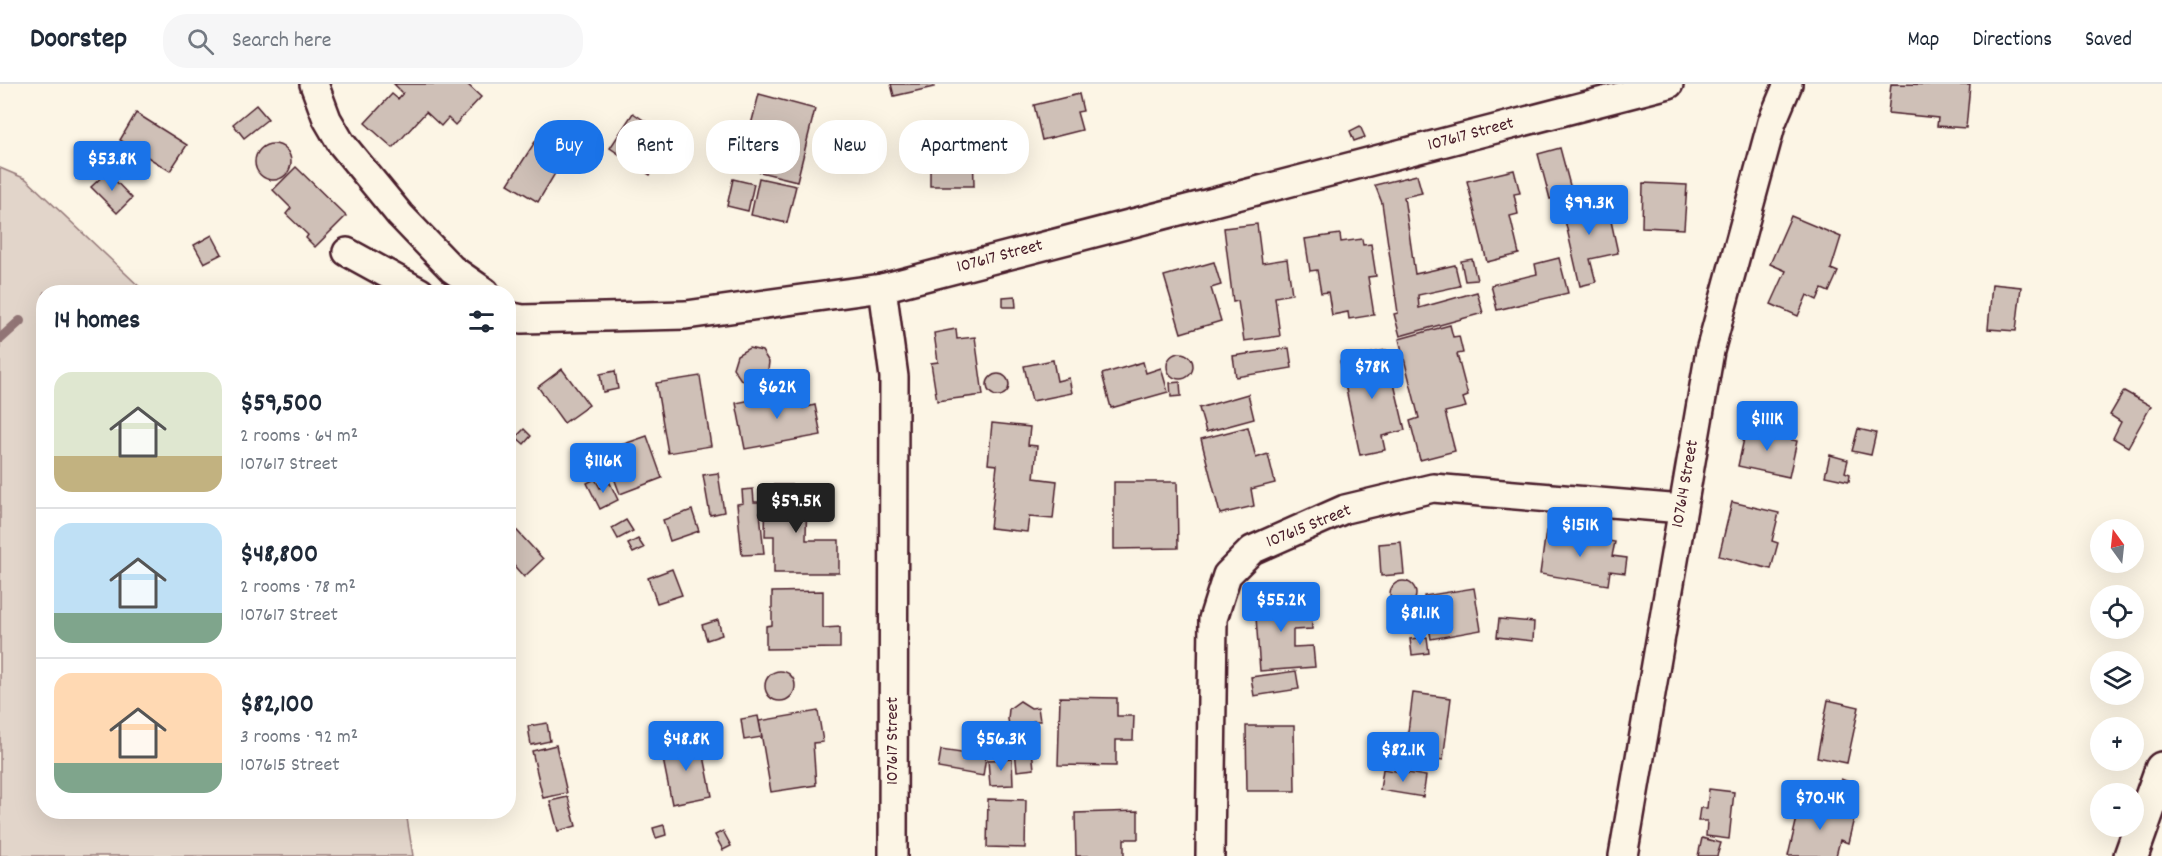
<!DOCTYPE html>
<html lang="en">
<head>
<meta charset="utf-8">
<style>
  :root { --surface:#fff; --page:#f6f6f7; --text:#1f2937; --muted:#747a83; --line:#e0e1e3; --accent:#1a73e8 }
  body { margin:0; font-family:Dekko,sans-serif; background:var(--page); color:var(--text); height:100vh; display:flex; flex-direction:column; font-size:22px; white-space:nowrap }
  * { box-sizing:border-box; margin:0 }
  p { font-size:20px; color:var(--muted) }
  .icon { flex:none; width:33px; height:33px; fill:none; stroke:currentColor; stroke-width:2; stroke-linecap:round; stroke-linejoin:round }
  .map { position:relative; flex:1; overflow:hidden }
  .side { position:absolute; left:36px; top:201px; width:480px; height:534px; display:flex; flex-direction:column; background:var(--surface); border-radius:24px; box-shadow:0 6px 24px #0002 }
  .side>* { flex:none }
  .banner { position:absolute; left:534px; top:36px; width:570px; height:54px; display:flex; gap:12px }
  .needle { width:39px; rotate:345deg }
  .tools { position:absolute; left:2090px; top:435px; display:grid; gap:12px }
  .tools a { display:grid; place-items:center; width:54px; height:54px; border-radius:50%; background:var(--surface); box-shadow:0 6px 24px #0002; font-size:30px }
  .price { position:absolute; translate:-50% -51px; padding:0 14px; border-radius:6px; background:var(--accent); color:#fff; font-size:20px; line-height:39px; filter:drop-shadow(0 2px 3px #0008) }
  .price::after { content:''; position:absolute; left:50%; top:36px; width:18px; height:14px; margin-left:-9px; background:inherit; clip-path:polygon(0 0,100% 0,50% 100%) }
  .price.active { background:#222; color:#fff }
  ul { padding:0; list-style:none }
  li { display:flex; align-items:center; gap:18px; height:150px; padding:0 18px }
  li+li { border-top:2px solid var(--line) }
  li span { display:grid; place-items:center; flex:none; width:168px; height:120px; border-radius:18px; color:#555 }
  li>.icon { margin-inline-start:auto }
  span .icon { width:72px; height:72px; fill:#fffc; stroke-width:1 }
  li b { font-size:26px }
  h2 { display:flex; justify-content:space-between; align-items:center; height:72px; padding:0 18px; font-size:26px }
  .tag { padding:0 21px; border-radius:24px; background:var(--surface); box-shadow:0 6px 24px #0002; font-size:21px; line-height:54px }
  .tag.active { background:var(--accent); color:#fff }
  header { display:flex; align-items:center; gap:36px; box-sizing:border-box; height:84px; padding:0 30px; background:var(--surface); border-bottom:2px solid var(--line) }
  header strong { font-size:28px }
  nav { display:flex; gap:33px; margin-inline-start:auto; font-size:21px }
  .search { width:420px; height:54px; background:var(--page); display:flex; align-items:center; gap:15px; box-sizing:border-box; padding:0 21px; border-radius:24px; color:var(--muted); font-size:22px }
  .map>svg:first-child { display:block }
  .green { fill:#e2d5ca; stroke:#967a7a; stroke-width:1.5 }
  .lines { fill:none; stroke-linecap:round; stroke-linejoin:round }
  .stream { stroke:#917474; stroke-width:10 }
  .building { fill:#cfc0b7; stroke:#4a1f2b; stroke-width:1.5 }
  .street-casing { stroke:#4a1f2b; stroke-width:32 }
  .secondary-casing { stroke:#4a1f2b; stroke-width:38 }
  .street { stroke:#fcf5e5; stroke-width:27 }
  .secondary { stroke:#fcf5e5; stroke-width:33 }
  .labels { text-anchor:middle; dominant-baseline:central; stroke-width:4.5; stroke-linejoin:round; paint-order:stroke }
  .street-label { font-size:18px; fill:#4a1f2b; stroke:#fcf5e5 }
</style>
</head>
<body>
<header>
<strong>Doorstep</strong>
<div class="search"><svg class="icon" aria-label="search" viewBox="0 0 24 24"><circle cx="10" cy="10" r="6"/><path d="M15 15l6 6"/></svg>Search here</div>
<nav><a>Map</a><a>Directions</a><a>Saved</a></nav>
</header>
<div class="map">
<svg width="2162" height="772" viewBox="0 0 2162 772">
  <rect width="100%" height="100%" fill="#fcf5e5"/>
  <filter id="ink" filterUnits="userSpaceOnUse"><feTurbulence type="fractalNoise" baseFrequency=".0167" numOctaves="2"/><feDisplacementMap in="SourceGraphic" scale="12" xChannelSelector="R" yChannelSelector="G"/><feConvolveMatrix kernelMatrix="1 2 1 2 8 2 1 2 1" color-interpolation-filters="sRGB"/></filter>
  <g filter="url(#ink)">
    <path class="green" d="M0 84 26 95 145 208H44V728H406L413 772H0Z"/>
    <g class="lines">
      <path class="stream" d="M0 255 20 237"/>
    </g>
    <g class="building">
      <path d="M394 0H467L481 13 455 41 448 34 441 42 426 28 393 64 365 39 392 10 398 15 403 9Z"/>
      <path d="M891 0H933L934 3 894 12Z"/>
      <path d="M1891 0 1970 1 1966 44 1937 42 1938 34 1888 29Z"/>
      <path d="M759 10 815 25 797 97 740 83Z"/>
      <path d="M1079 10 1083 27 1077 28 1082 46 1042 56 1034 21Z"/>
      <path d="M256 21 268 35 244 54 233 40Z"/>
      <path d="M136 29 187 61 170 87 120 56Z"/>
      <path d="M633 29 673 56 650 91 610 64Z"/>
      <path d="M1360 42 1365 53 1354 57 1350 47Z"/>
      <path d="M538 53 566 71 538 118 508 100Z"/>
      <circle cx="273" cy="78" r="18"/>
      <path d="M949 61H973L974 102H930V76H948Z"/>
      <path d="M1560 64 1572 109 1550 115 1538 70Z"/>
      <path d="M296 83 346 132 315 163 306 154 308 151 286 130 291 124 273 106Z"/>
      <path d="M1514 86 1520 109 1514 110 1518 130 1510 132 1519 170 1487 178 1467 97Z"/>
      <path d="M107 88 132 114 117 129 91 103Z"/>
      <path d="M1417 91 1422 109 1404 113 1415 190 1455 181 1460 202 1418 211 1419 224 1477 208 1483 229 1400 252 1394 230 1398 229 1382 119 1375 101Z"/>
      <path d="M759 94 796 102 787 139 751 131Z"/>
      <path d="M733 95 754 100 748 127 727 122Z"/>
      <path d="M1643 99 1687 101 1684 145 1642 143Z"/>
      <path d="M1606 114 1618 169 1590 175 1596 198 1580 202 1562 123Z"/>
      <path d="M1791 132 1841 153 1831 185 1838 188 1829 208 1822 205 1817 216 1807 211 1798 232 1771 220 1786 187 1770 180Z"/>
      <path d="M1257 140 1262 179 1287 175 1292 210 1275 213 1280 252 1244 257 1238 217 1233 218 1224 144Z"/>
      <path d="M1340 150 1341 158 1362 155 1363 161 1371 160 1376 192 1368 193 1374 231 1349 235 1348 228 1332 231 1328 208 1321 209 1317 186 1310 187 1305 155Z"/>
      <path d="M212 151 222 170 204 179 194 161Z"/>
      <path d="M1559 174 1568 209 1497 226 1491 201 1537 190 1535 180Z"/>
      <path d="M1472 175 1477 196 1465 197 1461 177Z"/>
      <path d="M1214 178 1221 201 1211 204 1221 237 1181 249 1164 192Z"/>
      <path d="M1992 200 2021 203 2016 247 1988 245Z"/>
      <path d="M1015 212 1016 223H1003V213Z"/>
      <path d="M1450 241 1453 253 1459 252 1463 269 1457 270 1468 312 1463 314 1466 323 1445 328 1455 367 1420 376 1410 337 1419 334 1399 255Z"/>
      <path d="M956 245 957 255 975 253 983 311 937 317 931 279 938 278 934 249Z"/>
      <path d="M749 264 762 267 769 278 767 294 755 301 741 296 733 284 737 271Z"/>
      <path d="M1289 264 1292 284 1236 293 1233 272Z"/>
      <path d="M1386 266 1405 346 1382 352 1385 366 1360 371 1340 277Z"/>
      <circle cx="1180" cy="282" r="13"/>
      <path d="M1053 276 1057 297 1069 294 1072 309 1032 317 1024 282Z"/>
      <path d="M1143 278 1146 289 1161 284 1168 308 1111 324 1102 290Z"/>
      <path d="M562 285 589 321 564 339 538 303Z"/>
      <path d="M615 287 618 305 603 308 600 290Z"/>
      <circle cx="998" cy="301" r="11"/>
      <path d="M700 292 711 362 668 369 656 299Z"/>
      <path d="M1180 298 1181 312 1171 313 1170 299Z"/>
      <path d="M800 306 803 324 815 321 821 351 745 365 736 319Z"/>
      <path d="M2124 307 2151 322 2128 363 2113 354 2121 338 2110 331Z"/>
      <path d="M1248 310 1254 335 1206 348 1199 324Z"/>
      <path d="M992 339 1030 343 1028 361 1037 362 1034 394 1057 397 1053 435 1029 433 1027 448 990 444 997 381 988 380Z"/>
      <path d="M1747 341 1768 345 1767 350 1797 357 1789 393 1738 382Z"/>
      <path d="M1248 343 1256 374 1268 370 1275 399 1251 405 1254 422 1220 430 1201 355Z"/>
      <path d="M524 345 531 352 524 360 516 353Z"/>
      <path d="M1858 345 1876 349 1871 371 1852 367Z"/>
      <path d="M647 352 662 394 620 410 604 367Z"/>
      <path d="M1830 371 1848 376 1845 388 1850 390 1849 397 1825 392Z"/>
      <path d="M718 389 724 428 710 431 703 391Z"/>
      <path d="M595 395 600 404 610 399 618 416 600 425 587 399Z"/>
      <path d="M1114 398H1177L1178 464 1114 465Z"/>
      <path d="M766 401H807L806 456H839V489H774V452H765Z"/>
      <path d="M753 405 754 418H759L764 470 742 471 737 420 743 419 742 406Z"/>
      <path d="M1732 418 1779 429 1772 457 1778 459 1771 485 1719 472Z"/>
      <path d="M692 426 699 447 670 457 663 436Z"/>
      <path d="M626 436 633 447 618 455 612 444Z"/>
      <path d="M508 437 543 475 524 493 508 475Z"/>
      <path d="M1546 447 1615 458 1612 472 1627 474 1625 489 1610 487 1608 501 1540 490Z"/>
      <path d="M638 455 644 464 633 469 628 460Z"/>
      <path d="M1401 458 1404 490 1381 492 1379 460Z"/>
      <path d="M672 485 682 511 657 519 648 494Z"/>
      <circle cx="1403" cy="510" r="13"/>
      <path d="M1474 504 1481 546 1431 555 1424 512Z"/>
      <path d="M1283 505 1284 524 1311 522 1312 545 1293 546V563L1313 562 1315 583 1260 587 1254 507Z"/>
      <path d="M823 507V544L840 543V564L766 565V542L772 541V508Z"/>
      <path d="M1499 535 1534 538 1533 557 1497 553Z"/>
      <path d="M718 536 722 551 707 556 702 541Z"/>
      <path d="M1427 553 1429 569 1412 571 1410 555Z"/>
      <path d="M1296 587 1299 605 1254 612 1251 593Z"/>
      <circle cx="780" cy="602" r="15"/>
      <path d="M1413 609 1451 614 1443 676 1405 671Z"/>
      <path d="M1060 613 1117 614V632H1134L1133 656H1116V682L1058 681Z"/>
      <path d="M1828 616 1859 623 1847 679 1817 673Z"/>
      <path d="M1020 617 1031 624 1038 623 1040 637H1033L1030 653 1021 659 1011 653 1008 635 1009 625Z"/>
      <path d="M818 627 823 658 813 659 816 701 771 708 759 637Z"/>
      <path d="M758 632 762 653 744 656 741 635Z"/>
      <path d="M547 639 550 657 531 661 528 642Z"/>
      <path d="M1246 642H1294L1295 707H1247Z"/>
      <path d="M972 650 989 653 983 692 938 684 941 666 968 670Z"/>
      <path d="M701 657 712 712 672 720 661 665Z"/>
      <path d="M556 661 567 709 543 714 532 667Z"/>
      <path d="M1032 665 1034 685 1017 687 1015 666Z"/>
      <path d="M1012 675 1013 701 990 702 988 676Z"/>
      <path d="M1383 685 1426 692 1423 713 1380 706Z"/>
      <path d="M1841 695 1851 699 1845 712 1836 708Z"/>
      <path d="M1709 705 1734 708 1729 755 1706 752 1707 737H1698L1700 724H1707Z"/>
      <path d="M568 713 576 742 558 747 550 717Z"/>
      <path d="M988 715 1026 716 1025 764 987 763Z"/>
      <path d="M1801 717 1855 730 1848 759 1840 756 1836 772H1788Z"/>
      <path d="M1138 727V755H1124V772H1076L1075 729Z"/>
      <path d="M664 741 666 751 656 754 653 744Z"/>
      <path d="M723 747 731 762 723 766 715 751Z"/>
      <path d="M1702 754 1721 759 1717 772H1698Z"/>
    </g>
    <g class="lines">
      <defs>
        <g id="street">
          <path d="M314 0 327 35 341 59 400 131 452 185 485 208"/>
          <path d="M347 168 420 208"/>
          <path d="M508 232 522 235 686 231 882 204"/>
          <path d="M893 772 894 293 882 204 1669 0"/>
          <path d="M1210 772 1213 535 1227 491 1252 466 1345 425 1433 404 1682 425"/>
          <path d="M1623 772 1710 267 1772 38 1788 0"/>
        </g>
        <path id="secondary" d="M2131 772 2162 685"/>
      </defs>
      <use href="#street" class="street-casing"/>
      <use href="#secondary" class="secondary-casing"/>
      <use href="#street" class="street"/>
      <use href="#secondary" class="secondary"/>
    </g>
  </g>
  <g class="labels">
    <g class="street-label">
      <text transform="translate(1471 51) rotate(-15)">107617 Street</text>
      <text transform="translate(1000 173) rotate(-15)">107617 Street</text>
      <text transform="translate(1686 400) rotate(-80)">107614 Street</text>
      <text transform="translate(1309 443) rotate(-22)">107615 Street</text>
      <text transform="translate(893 657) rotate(-90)">107617 Street</text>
    </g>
  </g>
</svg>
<div class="tools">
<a><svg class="needle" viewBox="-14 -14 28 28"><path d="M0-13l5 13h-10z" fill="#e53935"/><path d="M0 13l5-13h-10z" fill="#747a83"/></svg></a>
<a><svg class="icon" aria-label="locate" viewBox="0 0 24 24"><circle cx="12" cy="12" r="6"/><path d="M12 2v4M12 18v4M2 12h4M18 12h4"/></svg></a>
<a><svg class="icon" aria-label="layers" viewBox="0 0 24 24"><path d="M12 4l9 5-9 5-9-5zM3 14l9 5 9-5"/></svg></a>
<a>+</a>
<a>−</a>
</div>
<b class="price" style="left:112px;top:108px">$53.8K</b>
<b class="price" style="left:1589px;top:152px">$99.3K</b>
<b class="price" style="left:1372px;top:316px">$78K</b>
<b class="price" style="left:777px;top:336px">$62K</b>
<b class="price" style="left:1767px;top:368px">$111K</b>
<b class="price" style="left:603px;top:410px">$116K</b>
<b class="price active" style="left:796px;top:450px">$59.5K</b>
<b class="price" style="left:1580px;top:474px">$151K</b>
<b class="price" style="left:1281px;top:549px">$55.2K</b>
<b class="price" style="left:1420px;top:562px">$81.1K</b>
<b class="price" style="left:686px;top:688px">$48.8K</b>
<b class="price" style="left:1001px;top:688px">$56.3K</b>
<b class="price" style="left:1403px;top:699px">$82.1K</b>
<b class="price" style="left:1820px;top:747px">$70.4K</b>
<div class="banner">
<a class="tag active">Buy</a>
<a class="tag">Rent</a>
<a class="tag">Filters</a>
<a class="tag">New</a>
<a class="tag">Apartment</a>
</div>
<section class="side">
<h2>14 homes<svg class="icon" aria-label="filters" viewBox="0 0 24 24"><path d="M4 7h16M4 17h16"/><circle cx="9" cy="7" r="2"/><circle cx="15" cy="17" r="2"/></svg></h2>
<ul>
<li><span style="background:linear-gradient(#dfe7d0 70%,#c2b280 0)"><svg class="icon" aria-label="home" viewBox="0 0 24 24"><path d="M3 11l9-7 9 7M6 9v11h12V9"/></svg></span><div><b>$59,500</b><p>2 rooms · 64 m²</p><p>107617 Street</p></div></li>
<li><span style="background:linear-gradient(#bfe0f5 75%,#7fa58c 0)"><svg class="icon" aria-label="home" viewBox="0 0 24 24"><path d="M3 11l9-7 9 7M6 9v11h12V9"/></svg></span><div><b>$48,800</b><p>2 rooms · 78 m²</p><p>107617 Street</p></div></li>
<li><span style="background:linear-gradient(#ffd9b3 75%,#7fa58c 0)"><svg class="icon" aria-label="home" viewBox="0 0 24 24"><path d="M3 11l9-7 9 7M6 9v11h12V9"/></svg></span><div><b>$82,100</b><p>3 rooms · 92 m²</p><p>107615 Street</p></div></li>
</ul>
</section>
</div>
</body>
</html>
